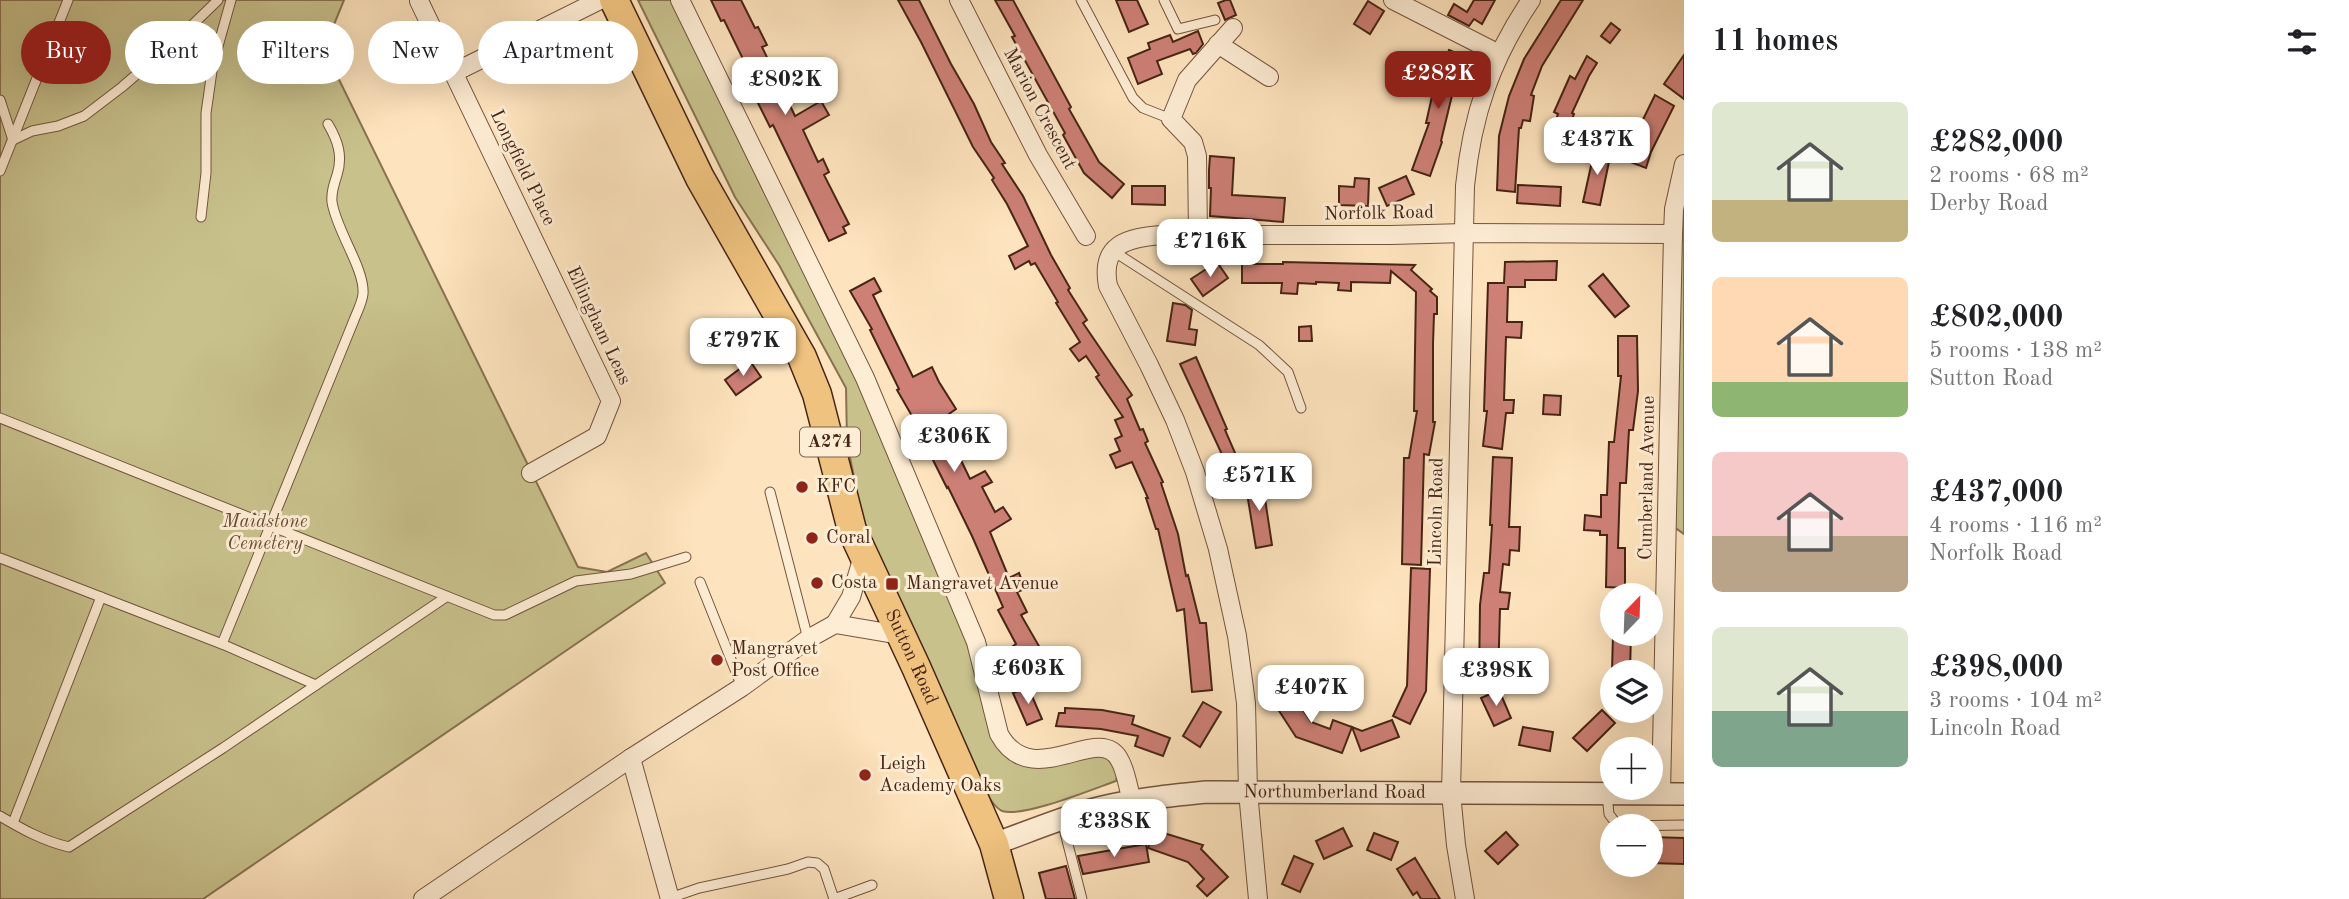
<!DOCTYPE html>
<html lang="en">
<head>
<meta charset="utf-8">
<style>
  :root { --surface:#fff; --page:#f6f6f6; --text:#202124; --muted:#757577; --accent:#8f2418 }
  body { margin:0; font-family:"Old Standard TT",serif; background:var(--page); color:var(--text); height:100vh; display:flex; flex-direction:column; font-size:26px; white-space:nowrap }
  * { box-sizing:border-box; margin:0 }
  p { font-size:23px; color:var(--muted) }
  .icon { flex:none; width:38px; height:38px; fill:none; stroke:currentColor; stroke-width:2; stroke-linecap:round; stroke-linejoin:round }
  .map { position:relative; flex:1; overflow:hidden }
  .details { display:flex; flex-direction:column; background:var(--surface); width:665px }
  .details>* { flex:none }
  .hud { position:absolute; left:21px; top:21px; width:665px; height:63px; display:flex; gap:14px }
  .needle { width:46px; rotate:23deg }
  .tools { position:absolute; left:1600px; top:583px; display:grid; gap:14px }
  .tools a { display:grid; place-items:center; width:63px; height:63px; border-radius:50%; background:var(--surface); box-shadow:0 7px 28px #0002; font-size:35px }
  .price { position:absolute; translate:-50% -60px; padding:0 16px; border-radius:14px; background:#fff; color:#222; font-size:23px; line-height:46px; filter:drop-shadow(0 2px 4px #0008) }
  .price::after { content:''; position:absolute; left:50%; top:42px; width:21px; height:16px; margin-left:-10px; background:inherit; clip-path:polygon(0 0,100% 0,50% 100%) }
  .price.on { background:var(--accent); color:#fff }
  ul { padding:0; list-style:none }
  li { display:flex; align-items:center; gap:21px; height:175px; padding:0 28px }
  li span { display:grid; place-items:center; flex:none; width:196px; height:140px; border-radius:10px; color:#555 }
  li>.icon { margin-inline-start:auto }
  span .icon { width:84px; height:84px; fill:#fffc; stroke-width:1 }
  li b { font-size:30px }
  h2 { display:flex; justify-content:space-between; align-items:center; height:84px; padding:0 28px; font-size:30px }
  .pill { padding:0 24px; border-radius:32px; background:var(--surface); box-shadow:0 7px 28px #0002; font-size:24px; line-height:63px }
  .pill.on { background:var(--accent); color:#fff }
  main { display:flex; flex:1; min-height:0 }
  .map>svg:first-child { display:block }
  .green { fill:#c8c18c; stroke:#887250; stroke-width:2 }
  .building { fill:#ce8077; stroke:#472414; stroke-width:2 }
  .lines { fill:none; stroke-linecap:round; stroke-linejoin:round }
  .service-casing { stroke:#75543e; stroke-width:11 }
  .minor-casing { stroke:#75543e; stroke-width:20 }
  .tertiary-casing { stroke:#75543e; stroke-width:24 }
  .primary-casing { stroke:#472414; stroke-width:31 }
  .service { stroke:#feedd5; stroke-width:9 }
  .minor { stroke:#feedd5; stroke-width:18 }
  .tertiary { stroke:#feedd5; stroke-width:21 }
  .primary { stroke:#efc27f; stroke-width:28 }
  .poi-dot { fill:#8f2418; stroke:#feedd5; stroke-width:2.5 }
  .labels { text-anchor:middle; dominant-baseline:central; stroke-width:6; stroke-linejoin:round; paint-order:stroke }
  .shield { fill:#feedd5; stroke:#7e604e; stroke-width:2 }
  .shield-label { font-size:18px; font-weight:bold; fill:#472414 }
  .street-label { font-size:19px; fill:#472414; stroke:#feedd5 }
  .poi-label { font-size:19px; fill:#472414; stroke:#feedd5; text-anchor:start }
  .park-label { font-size:19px; font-style:italic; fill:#674b32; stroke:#feedd5 }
</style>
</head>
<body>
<main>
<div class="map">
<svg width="1684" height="899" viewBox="0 0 1684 899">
  <rect width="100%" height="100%" fill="#fee4be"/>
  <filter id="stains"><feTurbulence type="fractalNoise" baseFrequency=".00286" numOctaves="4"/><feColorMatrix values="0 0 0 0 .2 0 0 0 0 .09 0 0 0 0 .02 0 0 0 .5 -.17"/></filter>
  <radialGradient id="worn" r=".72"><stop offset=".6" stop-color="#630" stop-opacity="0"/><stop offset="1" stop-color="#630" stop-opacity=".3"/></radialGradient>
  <g class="green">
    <path d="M0 0H344L324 49 578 567 607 572 646 553 665 583 203 899H0Z"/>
    <path d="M638 0H673L863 384 946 577 1001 749 1106 754 1118 771 1116 781C1093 789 1023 818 1002 811 996 808 994 804 990 799L954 724 863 523 847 442 846 388 779 265 735 197Z"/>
    <path d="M1684 186V534L1674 527 1681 205Z"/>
  </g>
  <g class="building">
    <path d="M711 0H741L755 28 758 27 767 45 762 47 795 116 821 101 829 115 803 130 818 162 823 159 829 172 824 175 849 224 843 227 846 233 829 241 773 125 770 127 757 101 760 100 742 63 744 61 724 20 721 21Z"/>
    <path d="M898 0H919L951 64 974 104 991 142 1005 163 1002 164 1023 196 1051 255 1070 288 1068 290 1087 320 1083 323 1132 395 1127 399 1140 430 1143 429 1148 441 1145 443 1163 482 1161 483 1178 534 1186 576 1188 575 1200 623H1206L1212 690 1192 692 1184 609 1177 611 1158 529H1156L1146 498H1148L1132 462 1116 468 1110 455 1120 451 1115 439 1122 436 1115 420 1123 417 1096 377 1099 375 1086 356 1079 361 1070 349 1080 342 1056 303 1058 302 1035 263 1031 265 1029 261 1015 269 1009 256 1028 246 1007 204 992 180 994 178 973 147 921 42Z"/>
    <path d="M995 0H1013L1071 107 1069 109 1099 162 1124 184 1112 198 1084 173 1063 135 1065 133 1012 37 1015 36Z"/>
    <path d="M1116 0H1137L1148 24 1129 32Z"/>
    <path d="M1226 0H1230L1236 15 1225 20 1218 3Z"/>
    <path d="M1474 0H1495L1482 24 1474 19 1469 26 1448 15 1454 4 1467 12Z"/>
    <path d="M1561 0H1583L1542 66 1531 95 1534 96 1530 121 1523 120 1521 128H1519L1515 192 1497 190 1499 136 1509 96 1524 59Z"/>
    <path d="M1368 1 1384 11 1370 34 1354 24Z"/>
    <path d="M1611 23 1620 30 1610 43 1601 36Z"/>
    <path d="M1198 31 1203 44 1196 53 1193 54 1190 49 1157 61 1162 74 1138 84 1128 58 1150 49 1148 43 1170 35 1173 42Z"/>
    <path d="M1449 50 1465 57 1463 61 1466 62 1456 88 1454 87 1441 141 1442 142 1430 176 1412 170 1429 123H1426L1433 92 1421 87 1425 76 1437 81Z"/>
    <path d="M1684 55V99L1664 84Z"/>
    <path d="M1587 56 1597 63 1589 76 1572 113 1574 114 1570 125 1556 120 1558 114 1554 112 1570 76 1575 79Z"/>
    <path d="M1655 95 1674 106 1651 152 1646 168 1612 155 1618 139 1631 144Z"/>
    <path d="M1595 148 1611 152 1600 205 1583 202Z"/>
    <path d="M1210 156 1234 158 1232 195 1285 198 1283 222 1210 216 1211 188H1209V170Z"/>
    <path d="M1406 176 1414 194 1387 206 1379 188Z"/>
    <path d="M1355 178 1369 179 1368 206 1339 205V186L1354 187Z"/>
    <path d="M1518 185 1561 187 1560 206 1517 203Z"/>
    <path d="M1132 186H1165V205L1132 204Z"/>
    <path d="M1557 261 1556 280H1525V287H1508L1507 322H1522L1521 338 1506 337 1504 400H1514L1513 413H1506L1502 449 1483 446 1487 411H1484L1488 283H1504L1505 262Z"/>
    <path d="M1217 262 1228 278 1203 296 1191 279Z"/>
    <path d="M1283 262 1415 265 1411 270 1432 289 1430 291 1437 297V314H1434L1433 344V422H1435L1429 455 1424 454 1421 565 1402 564 1404 458H1409L1417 411H1414L1416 292 1391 271 1390 283 1351 282V291L1338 290 1339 283 1316 282V284L1298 283 1297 294 1281 293 1282 283H1242V264H1283Z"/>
    <path d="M1603 274 1629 306 1615 317 1589 286Z"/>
    <path d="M874 278 881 291 873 295 913 377 932 367 939 382 956 409 936 423 950 456 957 452 970 479 985 471 992 482 982 487 995 512 1003 507 1011 519 990 532 1009 578 1019 573 1025 589 1017 592 1027 612 1021 615 1047 660 1023 673 1010 648 1016 644 998 610 1003 607 972 536 948 487 947 488 929 452 928 453 912 416 897 390 899 389 870 330 872 329 850 291Z"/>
    <path d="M1173 303 1185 305 1192 310 1189 329 1197 330 1195 345 1167 341Z"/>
    <path d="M1311 326 1312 341H1299V327Z"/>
    <path d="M1618 336H1637L1638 391 1633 430H1629L1626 483H1620L1618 548H1625V588L1606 587 1607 535H1600V531L1584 530 1585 515 1601 517V495H1607L1609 442H1614L1621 376H1618Z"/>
    <path d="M1196 357 1227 429 1225 430 1242 469 1231 474 1180 364Z"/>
    <path d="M750 361 761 377 736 395 725 380Z"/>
    <path d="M1544 395 1561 396 1560 415 1543 414Z"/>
    <path d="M1493 457 1512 458 1509 527H1520L1519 551 1510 550 1509 565 1503 564 1500 592 1510 593 1508 609H1500L1498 680 1479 679 1480 605 1484 573H1489L1492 525H1490Z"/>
    <path d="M1262 479 1272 545 1256 548 1245 481Z"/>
    <path d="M1411 568 1430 569 1426 691 1410 724 1393 716 1407 686Z"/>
    <path d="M1613 634H1631L1630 672H1612Z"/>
    <path d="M1028 687 1042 719 1027 725 1013 693Z"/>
    <path d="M1289 689 1311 722 1330 729 1333 720 1352 727 1342 753 1296 737 1272 700Z"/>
    <path d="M1499 690 1511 718 1494 726 1481 698Z"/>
    <path d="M1203 702 1221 712 1200 747 1183 736Z"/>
    <path d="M1065 708 1102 710 1134 716 1132 724 1170 738 1163 756 1135 746 1138 736 1101 729 1056 726 1059 713H1065Z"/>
    <path d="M1602 710 1615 723 1587 751 1573 738Z"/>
    <path d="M1392 720 1399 737 1361 751 1352 727 1362 731Z"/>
    <path d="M1523 727 1553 732 1550 751 1519 745Z"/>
    <path d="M1343 828 1352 846 1324 859 1316 841Z"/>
    <path d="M1154 830 1203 845 1201 849 1228 877 1207 896 1197 886 1204 879 1188 862 1148 848Z"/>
    <path d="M1506 832 1518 845 1498 864 1485 851Z"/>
    <path d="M1374 833 1398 842 1391 860 1367 850Z"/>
    <path d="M1650 837 1684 838V864L1650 863Z"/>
    <path d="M1146 844 1149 862 1083 874 1078 856Z"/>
    <path d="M1294 856 1313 864 1300 892 1282 884Z"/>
    <path d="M1415 858 1440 899H1421L1417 892 1413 895 1397 869Z"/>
    <path d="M1066 866 1075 899H1046L1039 873Z"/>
  </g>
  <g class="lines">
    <defs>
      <g id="service">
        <path d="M1081 0 1133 98 1143 108 1171 119"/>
        <path d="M1164 0 1178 29 1215 20"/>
        <path d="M0 100 13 140"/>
        <path d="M13 140 32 131 58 126 84 116 122 87 182 35 218 0"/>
        <path d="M0 171 68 0"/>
        <path d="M201 217 206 173V113L213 64 231 0"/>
        <path d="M1113 251 1259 345 1288 372 1301 408"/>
        <path d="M0 418 494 615H505L576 581 631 574 686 557"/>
        <path d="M770 492 808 639"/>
        <path d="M0 558 222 644 354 320C357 312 362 303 363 294 365 269 336 230 332 202 331 193 334 184 337 175 343 156 338 141 328 124"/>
        <path d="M700 582 742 687"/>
        <path d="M222 644 316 685"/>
        <path d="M1607 795 1609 814 1618 826 1684 825"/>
        <path d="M0 816C22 829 43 841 69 847L223 748 446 597"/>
        <path d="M1062 821 1082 899"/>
        <path d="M13 823 101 597"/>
        <path d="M670 898 699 888 788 869 808 862 817 863 824 869 834 899 872 885"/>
      </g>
      <g id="minor">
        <path d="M680 0 865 378 976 642 999 734C1032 794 1098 722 1119 759 1126 770 1128 788 1132 801"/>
        <path d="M959 0 1038 155 1086 236"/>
        <path d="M1393 0 1499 54"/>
        <path d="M419 1 611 401 597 436 531 473"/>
        <path d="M1218 44 1269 77"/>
        <path d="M453 73 600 0"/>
        <path d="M1198 235 1197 156 1193 142 1171 119 1187 80 1233 28"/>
        <path d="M835 624 851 597 863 556"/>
        <path d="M631 758 670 899"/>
        <path d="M1661 793 1673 234 1674 209 1684 164"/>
        <path d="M423 899 631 758 742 687 808 639 835 624 900 635"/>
        <path d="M1258 899 1248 792 1246 703 1237 636 1218 549 1195 472 1175 420 1149 365 1108 286C1100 244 1127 238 1161 235H1391L1465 233 1673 234"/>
        <path d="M1465 899 1456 845 1451 793 1465 186C1472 115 1491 59 1531 0"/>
      </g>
      <g id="tertiary">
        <path id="s1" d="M994 844C1025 833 1056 820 1087 811 1126 800 1166 796 1206 792L1684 794"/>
      </g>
      <g id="primary">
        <path id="s2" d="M614 0 700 178 802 357 817 394 852 530 916 667 994 844 1009 899"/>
      </g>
    </defs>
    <use href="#service" class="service-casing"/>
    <use href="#minor" class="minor-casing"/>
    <use href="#tertiary" class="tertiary-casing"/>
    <use href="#primary" class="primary-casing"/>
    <use href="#service" class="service"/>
    <use href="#minor" class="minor"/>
    <use href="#tertiary" class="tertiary"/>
    <use href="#primary" class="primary"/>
  </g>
  <g class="poi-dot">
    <circle cx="802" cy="487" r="7"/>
    <circle cx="812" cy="538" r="7"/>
    <circle cx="817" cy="583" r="7"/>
    <rect x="885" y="577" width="14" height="14" rx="3.5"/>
    <circle cx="717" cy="660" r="7"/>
    <circle cx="865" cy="775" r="7"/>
  </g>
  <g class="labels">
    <rect class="shield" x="800" y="427.5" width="60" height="29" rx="5"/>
    <g class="shield-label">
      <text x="830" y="442">A274</text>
    </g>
    <g class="street-label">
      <text transform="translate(1039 109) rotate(62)">Marion Crescent</text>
      <text transform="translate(522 168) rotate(64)">Longfield Place</text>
      <text transform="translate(1379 214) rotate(-1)">Norfolk Road</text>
      <text transform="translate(598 326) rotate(65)">Ellingham Leas</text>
      <text transform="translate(1648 478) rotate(-89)">Cumberland Avenue</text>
      <text transform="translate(1437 512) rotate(-89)">Lincoln Road</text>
      <text stroke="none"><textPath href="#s2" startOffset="724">Sutton Road</textPath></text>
      <text stroke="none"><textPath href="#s1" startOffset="348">Northumberland Road</textPath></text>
    </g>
    <g class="poi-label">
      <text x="816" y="487">KFC</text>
      <text x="826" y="538">Coral</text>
      <text x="831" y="583">Costa</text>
      <text x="906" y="584">Mangravet Avenue</text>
      <text x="731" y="649">Mangravet<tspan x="731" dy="22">Post Office</tspan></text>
      <text x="879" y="764">Leigh<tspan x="879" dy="22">Academy Oaks</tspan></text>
    </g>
    <g class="park-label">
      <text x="265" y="522">Maidstone<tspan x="265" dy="22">Cemetery</tspan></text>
    </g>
  </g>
  <rect width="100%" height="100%" filter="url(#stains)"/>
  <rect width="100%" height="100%" fill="url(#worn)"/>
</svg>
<div class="tools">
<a><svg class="needle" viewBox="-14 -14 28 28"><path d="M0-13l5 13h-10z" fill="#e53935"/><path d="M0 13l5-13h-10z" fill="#757577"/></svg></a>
<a><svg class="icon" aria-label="layers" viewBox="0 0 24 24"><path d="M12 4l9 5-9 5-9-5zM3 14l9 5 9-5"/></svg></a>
<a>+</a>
<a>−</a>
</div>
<b class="price on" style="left:1438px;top:111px">£282K</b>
<b class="price" style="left:785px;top:117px">£802K</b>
<b class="price" style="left:1597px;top:177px">£437K</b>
<b class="price" style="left:1210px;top:279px">£716K</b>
<b class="price" style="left:743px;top:378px">£797K</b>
<b class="price" style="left:954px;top:474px">£306K</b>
<b class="price" style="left:1259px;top:513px">£571K</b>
<b class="price" style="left:1028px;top:706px">£603K</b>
<b class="price" style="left:1496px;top:708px">£398K</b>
<b class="price" style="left:1311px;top:725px">£407K</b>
<b class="price" style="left:1114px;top:859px">£338K</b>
<div class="hud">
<a class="pill on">Buy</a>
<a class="pill">Rent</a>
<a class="pill">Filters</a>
<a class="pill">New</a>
<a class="pill">Apartment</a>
</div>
</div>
<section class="details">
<h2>11 homes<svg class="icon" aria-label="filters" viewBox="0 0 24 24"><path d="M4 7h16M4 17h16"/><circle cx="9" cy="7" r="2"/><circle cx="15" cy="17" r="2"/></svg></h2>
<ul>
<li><span style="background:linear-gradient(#dfe7d0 70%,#c2b280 0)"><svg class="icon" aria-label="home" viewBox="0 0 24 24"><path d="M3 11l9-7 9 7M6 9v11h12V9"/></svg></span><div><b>£282,000</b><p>2 rooms · 68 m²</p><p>Derby Road</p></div></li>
<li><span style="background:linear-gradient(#ffd9b3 75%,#8fb573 0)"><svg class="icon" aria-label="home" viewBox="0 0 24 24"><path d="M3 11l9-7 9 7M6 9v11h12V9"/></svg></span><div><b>£802,000</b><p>5 rooms · 138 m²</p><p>Sutton Road</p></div></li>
<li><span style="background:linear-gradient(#f6c9c9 60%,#b9a48a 0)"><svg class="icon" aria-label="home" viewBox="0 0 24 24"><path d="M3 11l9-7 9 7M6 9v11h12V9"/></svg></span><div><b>£437,000</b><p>4 rooms · 116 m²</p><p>Norfolk Road</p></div></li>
<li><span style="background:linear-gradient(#dfe7d0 60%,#7fa58c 0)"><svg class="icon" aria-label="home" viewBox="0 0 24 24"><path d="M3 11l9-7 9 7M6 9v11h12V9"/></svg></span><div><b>£398,000</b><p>3 rooms · 104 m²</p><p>Lincoln Road</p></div></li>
</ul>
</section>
</main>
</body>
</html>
